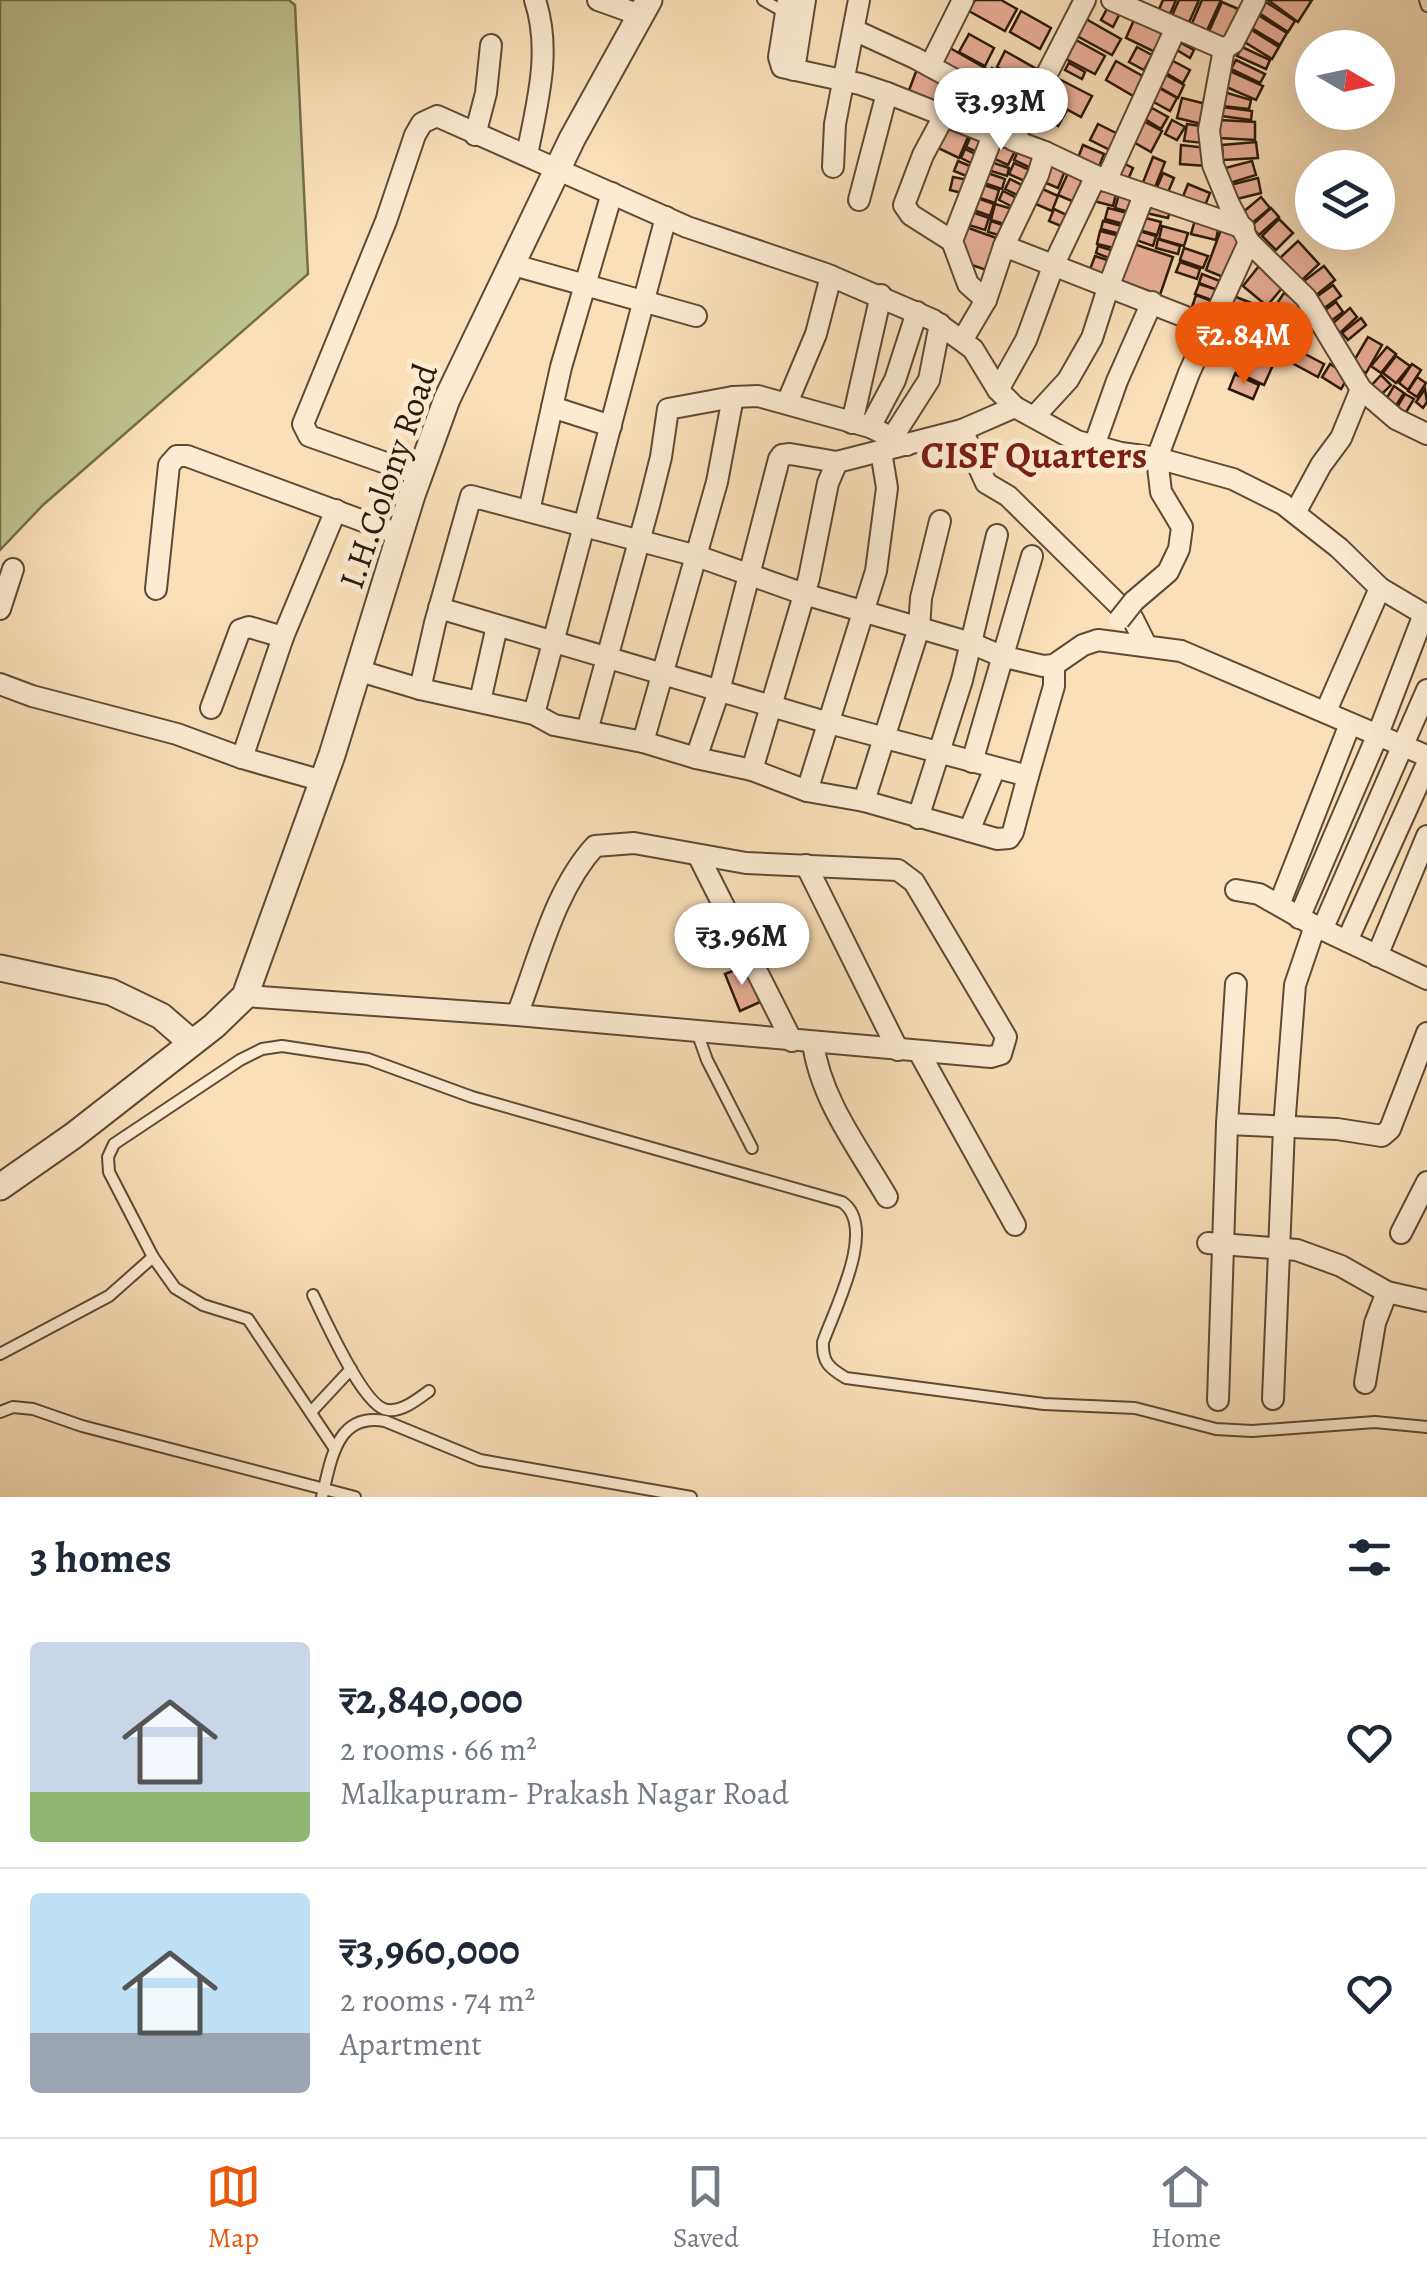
<!DOCTYPE html>
<html lang="en">
<head>
<meta charset="utf-8">
<style>
  :root { --surface:#fff; --page:#f2f2f3; --text:#1f2937; --muted:#747a83; --line:#e0e1e3; --accent:#ea580c }
  body { margin:0; font-family:Alegreya,serif; background:var(--page); color:var(--text); height:100vh; display:flex; flex-direction:column; font-size:38px; white-space:nowrap }
  * { box-sizing:border-box; margin:0 }
  p { font-size:32px; color:var(--muted) }
  .icon { flex:none; width:55px; height:55px; fill:none; stroke:currentColor; stroke-width:2; stroke-linecap:round; stroke-linejoin:round }
  .map { position:relative; height:1497px; overflow:hidden }
  .details { display:flex; flex-direction:column; background:var(--surface); flex:1 }
  .details>* { flex:none }
  .needle { width:65px; rotate:99deg }
  .buttons { position:absolute; left:1295px; top:30px; display:grid; gap:20px }
  .buttons a { display:grid; place-items:center; width:100px; height:100px; border-radius:50%; background:var(--surface); box-shadow:0 10px 40px #0002; font-size:50px }
  .price { position:absolute; translate:-50% -85px; padding:0 22px; border-radius:35px; background:#fff; color:#222; font-size:32px; line-height:65px; filter:drop-shadow(0 2px 5px #0008) }
  .price::after { content:''; position:absolute; left:50%; top:60px; width:30px; height:22px; margin-left:-15px; background:inherit; clip-path:polygon(0 0,100% 0,50% 100%) }
  .price.selected { background:var(--accent); color:#fff }
  ul { padding:0; list-style:none }
  li { display:flex; align-items:center; gap:30px; height:250px; padding:0 30px }
  li+li { border-top:2px solid var(--line) }
  li span { display:grid; place-items:center; flex:none; width:280px; height:200px; border-radius:10px; color:#555 }
  li>.icon { margin-inline-start:auto }
  span .icon { width:120px; height:120px; fill:#fffc; stroke-width:1 }
  li b { font-size:42px }
  h2 { display:flex; justify-content:space-between; align-items:center; height:120px; padding:0 30px; font-size:42px }
  .dock { display:flex; justify-content:space-around; align-items:center; height:140px; border-top:2px solid var(--line); background:var(--surface); font-size:28px; color:var(--muted) }
  .dock a { display:grid; justify-items:center; gap:5px }
  .dock .selected { color:var(--accent) }
  .map>svg:first-child { display:block }
  .green { fill:#bec28f; stroke:#746e4c; stroke-width:2.5 }
  .building { fill:#ebaf99; stroke:#2b1909; stroke-width:2.5 }
  .lines { fill:none; stroke-linecap:round; stroke-linejoin:round }
  .service-casing { stroke:#5f4a35; stroke-width:14 }
  .minor-casing { stroke:#5f4a35; stroke-width:24 }
  .tertiary-casing { stroke:#5f4a35; stroke-width:29 }
  .service { stroke:#fcead1; stroke-width:10 }
  .minor { stroke:#fcead1; stroke-width:20 }
  .tertiary { stroke:#fcead1; stroke-width:25 }
  .minor-bridge-casing { stroke:#5f4a35; stroke-width:24; stroke-linecap:butt }
  .minor-bridge { stroke:#fcead1; stroke-width:20 }
  .labels { text-anchor:middle; dominant-baseline:central; stroke-width:10; stroke-linejoin:round; paint-order:stroke }
  .street-label { font-size:35px; fill:#2b1909; stroke:#fcead1 }
  .neighbourhood-label { font-size:38px; font-weight:bold; fill:#7a1f14; stroke:#fcead1 }
</style>
</head>
<body>
<div class="map">
<svg width="1427" height="1497" viewBox="0 0 1427 1497">
  <rect width="100%" height="100%" fill="#fadfb8"/>
  <filter id="stains"><feTurbulence type="fractalNoise" baseFrequency=".002" numOctaves="4"/><feColorMatrix values="0 0 0 0 .2 0 0 0 0 .09 0 0 0 0 .02 0 0 0 .5 -.17"/></filter>
  <radialGradient id="worn" r=".72"><stop offset=".6" stop-color="#630" stop-opacity="0"/><stop offset="1" stop-color="#630" stop-opacity=".3"/></radialGradient>
  <path class="green" d="M0 0H289L295 5 308 274 43 505 0 550Z"/>
  <g class="building">
    <path d="M975 0H1001L1017 9 1005 31 969 11Z"/>
    <path d="M1163 0H1176L1168 19 1157 14Z"/>
    <path d="M1179 0H1199L1187 27 1170 20Z"/>
    <path d="M1202 0H1221L1205 35 1190 28Z"/>
    <path d="M1268 0H1312L1298 22Z"/>
    <path d="M1222 2 1243 11 1227 45 1207 36Z"/>
    <path d="M1266 2 1295 21 1288 32 1259 13Z"/>
    <path d="M1108 7 1120 13 1113 27 1101 20Z"/>
    <path d="M1021 11 1051 28 1040 49 1010 32Z"/>
    <path d="M1258 15 1287 33 1280 45 1250 27Z"/>
    <path d="M1086 19 1121 39 1112 55 1077 36Z"/>
    <path d="M1134 20 1165 35 1157 53 1126 38Z"/>
    <path d="M1250 29 1279 47 1272 59 1243 41Z"/>
    <path d="M969 34 994 48 985 66 959 52Z"/>
    <path d="M1076 40 1105 56 1095 74 1066 59Z"/>
    <path d="M1181 43 1194 50 1190 58 1177 50Z"/>
    <path d="M1137 47 1152 55 1144 70 1129 62Z"/>
    <path d="M1242 47 1270 60 1266 69 1237 56Z"/>
    <path d="M950 48 985 68 975 86 939 67Z"/>
    <path d="M1005 51 1040 71 1032 86 997 67Z"/>
    <path d="M1236 60 1265 74 1260 83 1231 69Z"/>
    <path d="M1116 61 1146 78 1135 97 1106 80Z"/>
    <path d="M1173 61 1190 70 1183 83 1166 73Z"/>
    <path d="M1069 63 1085 72 1082 79 1065 70Z"/>
    <path d="M992 68 1033 91 1022 110 982 88Z"/>
    <path d="M917 69 963 91 950 114 908 93Z"/>
    <path d="M1230 71 1263 86 1256 100 1224 86Z"/>
    <path d="M1166 75 1184 85 1178 98 1159 87Z"/>
    <path d="M1055 77 1092 96 1081 117 1044 97Z"/>
    <path d="M1159 88 1177 98 1170 111 1152 101Z"/>
    <path d="M1224 92 1251 100 1249 109 1222 106Z"/>
    <path d="M969 95 980 101 972 119 960 114Z"/>
    <path d="M1182 98 1210 105 1206 125 1177 118Z"/>
    <path d="M1044 99 1066 112 1058 126 1036 113Z"/>
    <path d="M980 101 993 107 984 125 972 119Z"/>
    <path d="M993 107 1005 112 996 130 984 125Z"/>
    <path d="M1222 107 1252 111 1251 120 1221 116Z"/>
    <path d="M1152 108 1168 117 1161 129 1145 119Z"/>
    <path d="M951 120 971 130 959 158 938 148Z"/>
    <path d="M1141 120 1162 131 1151 152 1130 140Z"/>
    <path d="M1172 120 1185 127 1177 140 1165 134Z"/>
    <path d="M1220 120 1255 122V140L1219 138Z"/>
    <path d="M1098 124 1120 135 1112 151 1090 140Z"/>
    <path d="M1187 124 1207 127 1204 143 1184 141Z"/>
    <path d="M973 131 987 137 979 153 966 147Z"/>
    <path d="M995 141 1015 151 1008 165 988 156Z"/>
    <path d="M1256 142 1258 158 1223 160 1222 145Z"/>
    <path d="M1083 145 1104 154 1097 172 1076 163Z"/>
    <path d="M1181 145 1207 148 1206 166 1180 164Z"/>
    <path d="M965 149 979 156 975 165 961 158Z"/>
    <path d="M1019 149 1038 158 1033 169 1014 160Z"/>
    <path d="M1153 157 1165 162 1154 190 1142 185Z"/>
    <path d="M1046 160 1066 168 1058 188 1039 180Z"/>
    <path d="M958 161 977 169 974 179 954 171Z"/>
    <path d="M1252 161 1256 175 1230 183 1225 168Z"/>
    <path d="M991 162 1009 168 1007 176 988 170Z"/>
    <path d="M1121 162 1133 168 1126 184 1114 178Z"/>
    <path d="M1014 163 1034 172 1029 183 1009 174Z"/>
    <path d="M1070 169 1090 178 1079 204 1058 195Z"/>
    <path d="M982 171 1005 179 1002 189 978 181Z"/>
    <path d="M1163 173 1174 178 1166 197 1155 192Z"/>
    <path d="M953 177 973 181 970 195 950 190Z"/>
    <path d="M1258 178 1261 193 1233 200 1230 185Z"/>
    <path d="M1010 179 1026 187 1021 197 1005 189Z"/>
    <path d="M978 183 999 190 995 203 974 196Z"/>
    <path d="M1095 184 1117 190 1113 206 1090 200Z"/>
    <path d="M1188 184 1210 193 1202 213 1180 204Z"/>
    <path d="M1036 186 1058 196 1052 211 1029 201Z"/>
    <path d="M1003 191 1019 199 1015 208 999 200Z"/>
    <path d="M1120 191 1140 197 1136 214 1115 208Z"/>
    <path d="M972 196 994 204 990 216 968 208Z"/>
    <path d="M1261 197 1270 208 1251 224 1242 213Z"/>
    <path d="M1144 202 1171 208 1168 218 1142 212Z"/>
    <path d="M995 204 1016 210 1011 226 991 220Z"/>
    <path d="M1108 208 1135 215 1131 226 1105 219Z"/>
    <path d="M1271 208 1279 217 1259 235 1251 226Z"/>
    <path d="M1054 209 1073 218 1068 229 1049 221Z"/>
    <path d="M966 210 989 218 985 230 962 223Z"/>
    <path d="M1142 217 1161 222 1157 235 1139 230Z"/>
    <path d="M1279 219 1293 233 1276 250 1262 236Z"/>
    <path d="M1195 220 1219 225 1216 240 1191 234Z"/>
    <path d="M991 221 1009 227 1005 237 988 232Z"/>
    <path d="M1103 221 1126 227 1124 235 1101 229Z"/>
    <path d="M963 226 1002 240 992 272 963 262 957 239Z"/>
    <path d="M1162 226 1188 233 1184 246 1159 239Z"/>
    <path d="M1222 227 1245 237 1228 279 1206 270Z"/>
    <path d="M1136 230 1156 236 1153 246 1133 239Z"/>
    <path d="M1100 231 1124 237 1122 250 1097 244Z"/>
    <path d="M1158 239 1180 246 1178 254 1156 248Z"/>
    <path d="M1298 241 1319 264 1301 281 1280 258Z"/>
    <path d="M1131 243 1173 257 1160 295 1118 280Z"/>
    <path d="M1098 246 1117 252 1114 260 1096 253Z"/>
    <path d="M1184 248 1208 256 1203 268 1180 260Z"/>
    <path d="M1095 256 1113 262 1108 278 1089 272Z"/>
    <path d="M1263 261 1288 281 1267 306 1243 286Z"/>
    <path d="M1180 262 1200 269 1197 279 1176 272Z"/>
    <path d="M1324 266 1335 280 1315 296 1304 281Z"/>
    <path d="M1202 274 1225 283 1222 292 1199 283Z"/>
    <path d="M1199 284 1221 291 1217 302 1195 294Z"/>
    <path d="M1333 285 1341 296 1323 309 1315 298Z"/>
    <path d="M1284 293 1303 306 1278 345 1258 332Z"/>
    <path d="M1196 295 1217 303 1212 317 1191 310Z"/>
    <path d="M1231 295 1264 308 1253 335 1220 322Z"/>
    <path d="M1336 302 1343 312 1331 321 1324 311Z"/>
    <path d="M1350 308 1357 317 1340 333 1332 324Z"/>
    <path d="M1302 312 1309 317 1292 342 1285 337Z"/>
    <path d="M1361 318 1366 325 1348 340 1342 333Z"/>
    <path d="M1254 337 1274 345 1267 361 1248 352Z"/>
    <path d="M1368 337 1382 345 1366 373 1352 364Z"/>
    <path d="M1288 345 1324 364 1318 377 1281 357Z"/>
    <path d="M1387 347 1396 354 1381 373 1371 366Z"/>
    <path d="M1244 353 1273 365 1264 385 1236 372Z"/>
    <path d="M1396 356 1410 366 1396 383 1383 373Z"/>
    <path d="M1330 364 1349 376 1341 389 1322 377Z"/>
    <path d="M1412 364 1421 370 1408 390 1399 383Z"/>
    <path d="M1235 374 1259 385 1253 399 1229 389Z"/>
    <path d="M1381 375 1391 385 1378 398 1369 388Z"/>
    <path d="M1417 377 1426 383 1417 397 1408 391Z"/>
    <path d="M1394 386 1404 393 1392 412 1382 406Z"/>
    <path d="M1425 389 1427 402 1423 408 1416 402Z"/>
    <path d="M1405 394 1414 399 1405 414 1396 409Z"/>
    <path d="M745 966 760 1002 740 1011 725 974Z"/>
  </g>
  <g class="lines">
    <defs>
      <g id="service">
        <path d="M763 0 786 13"/>
        <path d="M1425 0 1427 6"/>
        <path d="M697 1032 707 1060 752 1148"/>
        <path d="M313 1295C324 1317 364 1409 388 1410 402 1412 418 1399 429 1391"/>
        <path d="M0 1354 109 1296 153 1257"/>
        <path d="M0 1412 13 1407 33 1409 82 1426 355 1497"/>
        <path d="M311 1412 351 1369"/>
        <path d="M335 1449 248 1319 203 1305 175 1288 153 1257 109 1172 108 1157 114 1144 240 1060 262 1049 282 1046 368 1059 472 1097 842 1202C878 1226 835 1308 823 1342 822 1362 829 1368 846 1378L1044 1404 1135 1408 1216 1429 1252 1431 1375 1422 1427 1427"/>
        <path d="M322 1497C331 1461 336 1412 385 1421L480 1460 691 1497"/>
      </g>
      <g id="minor">
        <path d="M598 0 640 15"/>
        <path d="M788 0 779 57 782 67 860 84 887 93"/>
        <path d="M1112 0 1224 49 1233 43 1255 0"/>
        <path d="M854 30 915 58 1025 118"/>
        <path d="M1224 49 1209 130 1213 165 1229 204 1249 242 1306 298 1361 389 1341 438 1321 465 1295 513"/>
        <path d="M930 66 963 0"/>
        <path d="M794 70 805 0"/>
        <path d="M944 116 923 155 904 205 911 215 952 241"/>
        <path d="M475 135 486 93 491 45"/>
        <path d="M1045 152 1096 176"/>
        <path d="M527 155C537 103 552 52 535 0"/>
        <path d="M833 167 835 124 859 0"/>
        <path d="M1106 181 1244 228"/>
        <path d="M859 200 887 93 993 135"/>
        <path d="M1004 246 1242 339"/>
        <path d="M510 264 696 316"/>
        <path d="M986 300 968 284 952 241 993 135 1002 137"/>
        <path d="M963 339 986 300 1004 246 1038 175 1045 152 1013 140 1085 0"/>
        <path d="M1361 389 1396 419 1427 434"/>
        <path d="M998 390 1026 340 1054 264 1096 176 1106 181 1175 30"/>
        <path d="M787 403 816 334 831 276"/>
        <path d="M552 407 611 426"/>
        <path d="M1034 417 1068 380 1092 338 1109 285 1144 195"/>
        <path d="M852 423 881 295"/>
        <path d="M870 427 895 380 917 312"/>
        <path d="M962 430 986 483 1008 496 1133 619 1146 645"/>
        <path d="M892 438 929 380 940 324"/>
        <path d="M1094 446 1117 381 1152 302"/>
        <path d="M420 475 309 436 303 424 386 221 415 135 422 123 437 116 687 227 826 274 933 320 973 349 998 390 1015 407 1077 441 1121 453 1157 458 1233 479 1283 504 1339 548 1380 588 1427 616"/>
        <path d="M529 511 561 367 612 193"/>
        <path d="M156 589 169 465 177 456H187L401 535"/>
        <path d="M1134 601 1168 572 1179 549 1182 527 1161 492 1157 458 1189 373 1249 242"/>
        <path d="M439 608 829 723 1028 776 1054 686V665"/>
        <path d="M0 609 13 569"/>
        <path d="M360 671 420 689 435 623 471 496 697 556 804 594 971 643 1001 656 1043 666 1054 665 1083 645 1098 640 1181 651 1427 756"/>
        <path d="M0 684 32 696 177 734 242 758 323 781"/>
        <path d="M420 689 534 714 554 725 643 742 696 758 752 770 807 791 864 801 997 839 1009 838 1013 832 1028 776"/>
        <path d="M480 701 497 626"/>
        <path d="M211 708 240 630 249 627 283 637"/>
        <path d="M1326 711 1380 588"/>
        <path d="M534 714 666 217"/>
        <path d="M587 731 649 505 661 457 668 409 733 397 758 396 870 427 907 445"/>
        <path d="M643 742 717 482 733 397"/>
        <path d="M242 758 283 637 336 510"/>
        <path d="M696 758 719 691 779 459 782 455 790 454 837 462"/>
        <path d="M972 762 1032 556"/>
        <path d="M752 770 809 578 828 483 837 462 962 430 1015 407"/>
        <path d="M807 791 876 571 887 488 881 451"/>
        <path d="M864 801 919 628 921 598 940 521"/>
        <path d="M918 818 962 680 997 535"/>
        <path d="M969 831 995 768"/>
        <path d="M699 857 792 1041"/>
        <path d="M806 865 898 1050"/>
        <path d="M1236 890 1259 894 1315 926 1427 979"/>
        <path d="M1279 905 1350 724"/>
        <path d="M1299 918 1378 734 1424 614"/>
        <path d="M1322 930 1427 690"/>
        <path d="M1347 941 1427 764"/>
        <path d="M1377 956 1427 836"/>
        <path d="M245 996 517 1015 991 1057 1001 1054 1006 1037 914 882 898 870 746 863 634 843 595 846C554 891 539 959 517 1015"/>
        <path d="M813 1042C820 1099 859 1149 887 1197"/>
        <path d="M919 1052 1015 1225"/>
        <path d="M1227 1124 1337 1129 1382 1136 1390 1129 1427 1033"/>
        <path d="M1401 1233 1427 1182"/>
        <path d="M1208 1243 1297 1250 1341 1266 1387 1292 1427 1301"/>
        <path d="M1365 1383 1375 1323 1387 1292"/>
        <path d="M1273 1399 1284 1128 1295 985 1315 926"/>
        <path d="M1218 1400 1227 1124 1236 984"/>
      </g>
      <g id="tertiary">
        <path d="M0 968 111 992 161 1016 191 1042"/>
        <path d="M0 1187 73 1136 214 1026 245 996 332 755 412 495 447 399 572 139 649 0"/>
      </g>
    </defs>
    <use href="#service" class="service-casing"/>
    <use href="#minor" class="minor-casing"/>
    <use href="#tertiary" class="tertiary-casing"/>
    <use href="#service" class="service"/>
    <use href="#minor" class="minor"/>
    <use href="#tertiary" class="tertiary"/>
    <defs>
      <path id="minor-bridge" d="M1119 620 1134 601"/>
    </defs>
    <use href="#minor-bridge" class="minor-bridge-casing"/>
    <use href="#minor-bridge" class="minor-bridge"/>
  </g>
  <g class="labels">
    <g class="street-label">
      <text transform="translate(388 476) rotate(-71)">I.H.Colony Road</text>
    </g>
    <g class="neighbourhood-label">
      <text x="1034" y="455">CISF Quarters</text>
    </g>
  </g>
  <rect width="100%" height="100%" filter="url(#stains)"/>
  <rect width="100%" height="100%" fill="url(#worn)"/>
</svg>
<div class="buttons">
<a><svg class="needle" viewBox="-14 -14 28 28"><path d="M0-13l5 13h-10z" fill="#e53935"/><path d="M0 13l5-13h-10z" fill="#747a83"/></svg></a>
<a><svg class="icon" aria-label="layers" viewBox="0 0 24 24"><path d="M12 4l9 5-9 5-9-5zM3 14l9 5 9-5"/></svg></a>
</div>
<b class="price" style="left:1001px;top:153px">₹3.93M</b>
<b class="price selected" style="left:1244px;top:387px">₹2.84M</b>
<b class="price" style="left:742px;top:988px">₹3.96M</b>
</div>
<section class="details">
<h2>3 homes<svg class="icon" aria-label="filters" viewBox="0 0 24 24"><path d="M4 7h16M4 17h16"/><circle cx="9" cy="7" r="2"/><circle cx="15" cy="17" r="2"/></svg></h2>
<ul>
<li><span style="background:linear-gradient(#c9d6e8 75%,#8fb573 0)"><svg class="icon" aria-label="home" viewBox="0 0 24 24"><path d="M3 11l9-7 9 7M6 9v11h12V9"/></svg></span><div><b>₹2,840,000</b><p>2 rooms · 66 m²</p><p>Malkapuram- Prakash Nagar Road</p></div><svg class="icon" aria-label="heart" viewBox="0 0 24 24"><path d="M12 20l-8-8c-3-5 5-10 8-4 3-6 11-1 8 4z"/></svg></li>
<li><span style="background:linear-gradient(#bfe0f5 70%,#9aa5b1 0)"><svg class="icon" aria-label="home" viewBox="0 0 24 24"><path d="M3 11l9-7 9 7M6 9v11h12V9"/></svg></span><div><b>₹3,960,000</b><p>2 rooms · 74 m²</p><p>Apartment</p></div><svg class="icon" aria-label="heart" viewBox="0 0 24 24"><path d="M12 20l-8-8c-3-5 5-10 8-4 3-6 11-1 8 4z"/></svg></li>
</ul>
</section>
<nav class="dock">
<a class="selected"><svg class="icon" aria-label="map" viewBox="0 0 24 24"><path d="M3 6l6-2 6 2 6-2v14l-6 2-6-2-6 2zM9 4v14M15 6v14"/></svg>Map</a>
<a><svg class="icon" aria-label="saved" viewBox="0 0 24 24"><path d="M7 4h10v16l-5-4-5 4z"/></svg>Saved</a>
<a><svg class="icon" aria-label="home" viewBox="0 0 24 24"><path d="M3 11l9-7 9 7M6 9v11h12V9"/></svg>Home</a>
</nav>
</body>
</html>
